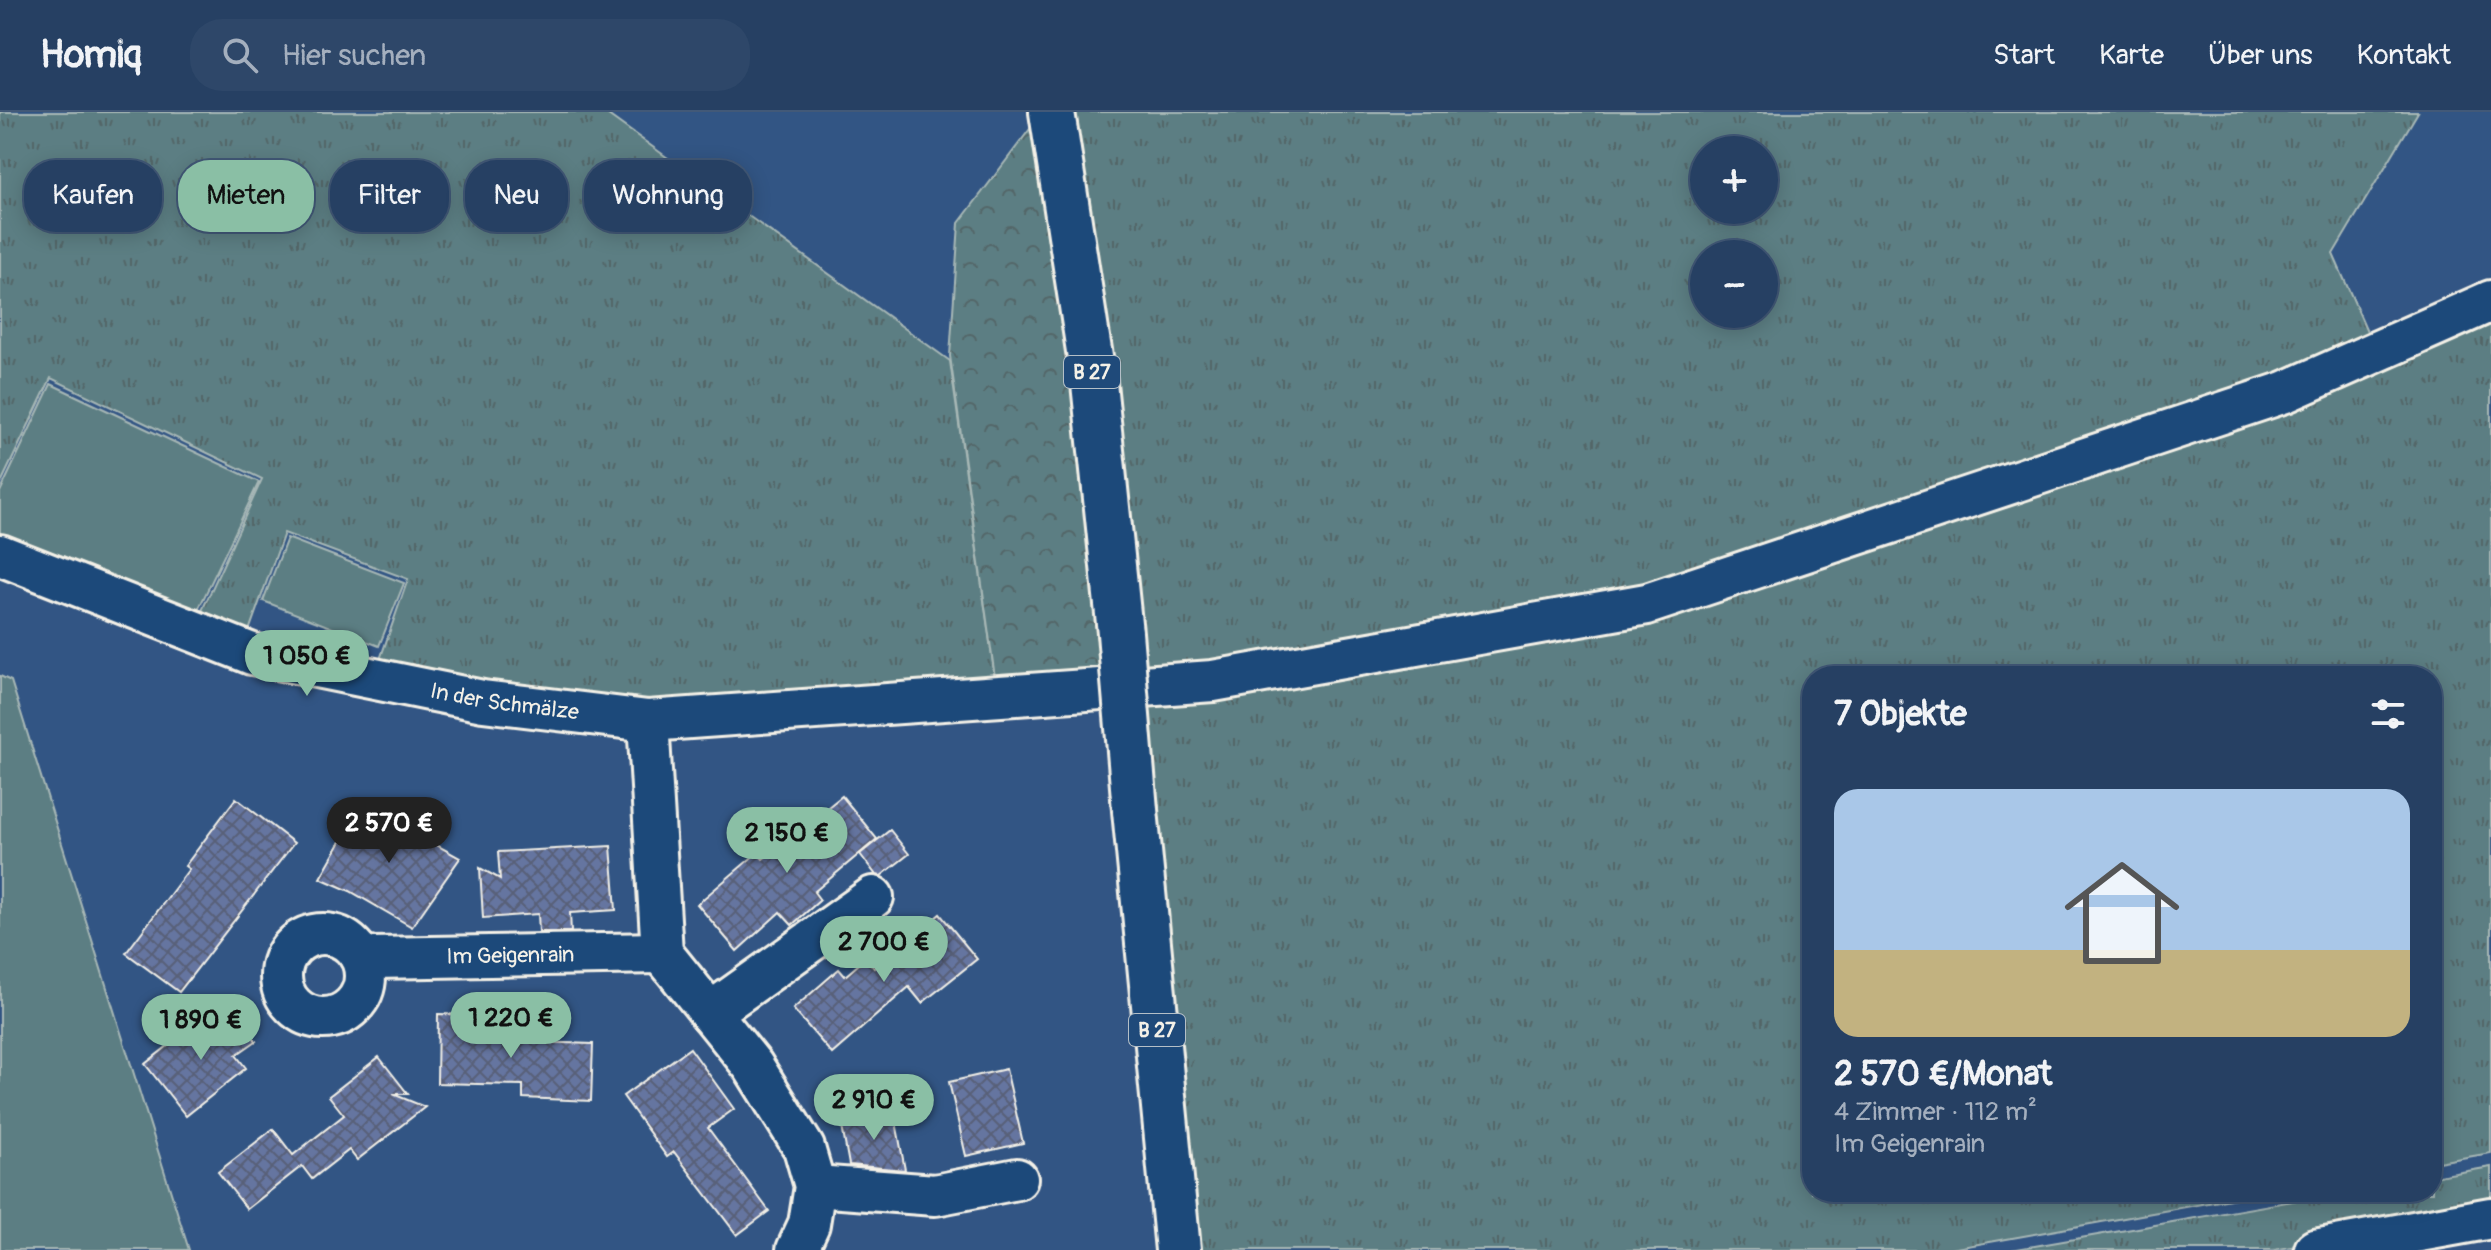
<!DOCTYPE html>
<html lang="de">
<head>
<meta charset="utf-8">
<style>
  :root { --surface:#264063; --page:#2e4769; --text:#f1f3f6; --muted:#a4afbe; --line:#425978; --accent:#8abfa5 }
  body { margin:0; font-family:Pangolin,sans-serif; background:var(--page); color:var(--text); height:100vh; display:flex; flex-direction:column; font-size:30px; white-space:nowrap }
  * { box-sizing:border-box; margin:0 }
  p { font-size:26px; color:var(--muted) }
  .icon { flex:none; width:44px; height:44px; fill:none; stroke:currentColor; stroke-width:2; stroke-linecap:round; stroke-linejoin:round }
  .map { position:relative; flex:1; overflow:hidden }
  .sheet { position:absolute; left:1802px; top:554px; width:640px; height:536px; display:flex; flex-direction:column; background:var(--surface); border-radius:32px; box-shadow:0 4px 20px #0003,0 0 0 2px var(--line) }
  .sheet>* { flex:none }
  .hud { position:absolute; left:24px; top:48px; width:760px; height:72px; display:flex; gap:16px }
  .controls { position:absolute; left:1690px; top:24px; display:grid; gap:16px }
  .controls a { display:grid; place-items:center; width:88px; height:88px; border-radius:50%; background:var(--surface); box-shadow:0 4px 20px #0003,0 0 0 2px var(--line); font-size:40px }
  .price { position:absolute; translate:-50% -68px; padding:0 18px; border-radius:28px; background:var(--accent); color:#111; font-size:26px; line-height:52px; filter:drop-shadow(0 2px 4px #0008) }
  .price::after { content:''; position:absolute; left:50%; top:48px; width:24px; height:18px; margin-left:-12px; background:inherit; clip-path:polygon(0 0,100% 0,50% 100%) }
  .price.selected { background:#222; color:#fff }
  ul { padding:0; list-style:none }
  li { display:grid; align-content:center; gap:16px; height:424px; padding:0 32px }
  li span { display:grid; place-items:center; height:248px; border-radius:24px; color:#555 }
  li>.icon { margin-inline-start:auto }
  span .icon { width:144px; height:144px; fill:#fffc; stroke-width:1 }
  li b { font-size:34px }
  h2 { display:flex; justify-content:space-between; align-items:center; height:96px; padding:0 32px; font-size:34px }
  .tag { padding:0 28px; border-radius:32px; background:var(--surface); box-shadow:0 4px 20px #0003,0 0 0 2px var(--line); font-size:28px; line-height:72px }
  .tag.selected { background:var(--accent); color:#111 }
  header { display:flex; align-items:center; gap:48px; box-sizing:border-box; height:112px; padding:0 40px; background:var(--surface); border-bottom:2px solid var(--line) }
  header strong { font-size:38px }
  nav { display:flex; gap:44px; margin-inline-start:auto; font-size:28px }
  .search { width:560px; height:72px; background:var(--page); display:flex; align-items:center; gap:20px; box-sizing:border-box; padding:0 28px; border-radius:32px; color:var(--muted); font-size:30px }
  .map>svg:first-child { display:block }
  .grass { fill:url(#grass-tufts); stroke:#a8b8b6; stroke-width:2; fill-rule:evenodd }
  .forest { fill:url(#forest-crowns); stroke:#a8b8b6; stroke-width:2 }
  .garden { fill:#5c7e83; stroke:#a8b8b6; stroke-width:2 }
  .building { fill:url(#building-cross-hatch); stroke:#f4f1e8; stroke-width:2 }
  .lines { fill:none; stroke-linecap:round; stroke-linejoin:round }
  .minor-casing { stroke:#f4f1e8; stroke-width:46 }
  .major-casing { stroke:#f4f1e8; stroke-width:50 }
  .minor { stroke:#1f4a7a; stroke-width:40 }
  .major { stroke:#1f4a7a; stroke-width:44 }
  .major-bridge-casing { stroke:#f4f1e8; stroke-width:50; stroke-linecap:butt }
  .major-bridge { stroke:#1f4a7a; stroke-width:44 }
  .labels { text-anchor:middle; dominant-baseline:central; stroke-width:6; stroke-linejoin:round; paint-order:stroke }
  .shield { fill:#1f4a7a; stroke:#b4bfc7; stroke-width:2 }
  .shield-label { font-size:20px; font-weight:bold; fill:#f4f1e8 }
  .street-label { font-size:22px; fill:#f4f1e8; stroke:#1f4a7a }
</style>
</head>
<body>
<header>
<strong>Homiq</strong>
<div class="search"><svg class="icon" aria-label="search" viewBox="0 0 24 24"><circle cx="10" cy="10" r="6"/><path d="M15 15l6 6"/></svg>Hier suchen</div>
<nav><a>Start</a><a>Karte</a><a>Über uns</a><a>Kontakt</a></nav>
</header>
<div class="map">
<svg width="2491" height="1138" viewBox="0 0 2491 1138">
  <defs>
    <pattern id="grass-tufts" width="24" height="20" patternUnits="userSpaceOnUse" patternTransform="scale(2)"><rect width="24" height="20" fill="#5c7e83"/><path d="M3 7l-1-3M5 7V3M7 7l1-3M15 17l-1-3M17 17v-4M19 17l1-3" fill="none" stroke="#536668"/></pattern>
    <pattern id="forest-crowns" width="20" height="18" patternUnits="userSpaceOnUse" patternTransform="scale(2)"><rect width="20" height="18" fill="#5c7e83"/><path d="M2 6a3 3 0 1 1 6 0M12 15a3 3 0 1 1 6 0" fill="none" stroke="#536668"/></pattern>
    <pattern id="building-cross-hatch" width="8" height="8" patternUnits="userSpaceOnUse" patternTransform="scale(2)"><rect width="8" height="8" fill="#6574a0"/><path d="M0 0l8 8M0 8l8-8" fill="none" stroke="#586078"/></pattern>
  </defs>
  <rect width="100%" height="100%" fill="#325584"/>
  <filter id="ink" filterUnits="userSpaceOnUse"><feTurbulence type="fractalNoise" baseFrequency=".0125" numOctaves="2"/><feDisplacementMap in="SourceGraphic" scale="16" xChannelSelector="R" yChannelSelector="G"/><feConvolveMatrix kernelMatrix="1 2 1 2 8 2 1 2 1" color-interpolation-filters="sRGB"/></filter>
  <g filter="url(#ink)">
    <g class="grass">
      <path d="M0 0H604L950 249 997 580 644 601 376 559 408 467 284 421 244 533 195 514 262 367 51 266 0 373Z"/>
      <path d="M1054 0H2418L2333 142 2374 235 1647 488 1116 572ZM1704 38H1764V98H1704ZM1704 142H1764V202H1704Z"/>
      <path d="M2491 192V1041L2432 1051V564H1812V1080H2270L1945 1138H1176L1115 581 1645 497Z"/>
      <path d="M2491 1055V1099L2274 1138H2011L2345 1080H2432V1065Z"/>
    </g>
    <path class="forest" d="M1042 1 1105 573 997 580 950 244 959 111Z"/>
    <g class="garden">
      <path d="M51 272 259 370 190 515 0 426V380Z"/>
      <path d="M287 426 404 471 379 534 263 489Z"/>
      <path d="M0 564 11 569 189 1138H0Z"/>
    </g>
    <g class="building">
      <path d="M842 684 877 727 814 780 820 788 792 813 780 800 737 839 697 792 757 741 763 747Z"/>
      <path d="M236 686 294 731 179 880 126 841 189 757 185 754Z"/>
      <path d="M363 691 415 717 413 720 460 746 412 815 350 779 320 766Z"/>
      <path d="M890 718 909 742 881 764 876 763 860 742Z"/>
      <path d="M611 734 616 798 570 801 571 820H539L538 802 483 806 480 756 500 767 498 740Z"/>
      <path d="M940 802 977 847 922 891 909 875 832 942 793 897 839 857 845 864 866 846 874 856Z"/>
      <path d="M438 902 507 904 506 929 593 932 591 989 523 986V973L437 971Z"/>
      <path d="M206 904 218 919 238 904 256 929 236 943 246 956 186 1004 145 952Z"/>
      <path d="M690 936 734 997 708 1016 769 1099 737 1123 674 1040 667 1045 623 984Z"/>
      <path d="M379 945 408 982H393L425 995 357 1048 349 1038 312 1067 302 1054 247 1097 218 1060 273 1017 293 1043 344 1003 329 984Z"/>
      <path d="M1006 957 1023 1031 966 1044 949 970Z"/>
      <path d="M894 999 905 1058 849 1053 841 1009Z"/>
    </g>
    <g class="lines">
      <defs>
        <g id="minor">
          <path id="s1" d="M0 443 252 542 483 589 648 609 1213 569 1647 492 2285 280 2491 189"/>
          <path d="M648 609 662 841 753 954 804 1036 815 1074 809 1112 797 1138"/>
          <circle cx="323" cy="864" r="42"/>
          <path id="s2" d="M359 842 372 846 662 841"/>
          <path d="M710 901 873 785"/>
          <path d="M815 1074 935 1083 1017 1067"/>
          <path d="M2315 1138 2491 1106"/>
        </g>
        <g id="major">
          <path d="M1052 0 1094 271 1120 521"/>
          <path d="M1135 698 1178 1138"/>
        </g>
      </defs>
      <use href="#minor" class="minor-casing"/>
      <use href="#major" class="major-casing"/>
      <use href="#minor" class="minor"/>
      <use href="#major" class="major"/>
      <defs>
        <path id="major-bridge" d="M1120 521 1135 698"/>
      </defs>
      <use href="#major-bridge" class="major-bridge-casing"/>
      <use href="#major-bridge" class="major-bridge"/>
    </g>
  </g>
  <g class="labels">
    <g class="shield">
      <rect x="1064" y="244" width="56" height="32" rx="6"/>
      <rect x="1129" y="902" width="56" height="32" rx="6"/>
    </g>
    <g class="shield-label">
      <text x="1092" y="260">B 27</text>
      <text x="1157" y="918">B 27</text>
    </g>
    <g class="street-label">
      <text stroke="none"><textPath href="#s1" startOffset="528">In der Schmälze</textPath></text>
      <text stroke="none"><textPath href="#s2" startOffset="152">Im Geigenrain</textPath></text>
    </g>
  </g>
</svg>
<div class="controls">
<a>+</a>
<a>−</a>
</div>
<b class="price" style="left:307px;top:586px">1 050 €</b>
<b class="price selected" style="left:389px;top:753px">2 570 €</b>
<b class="price" style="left:787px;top:763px">2 150 €</b>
<b class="price" style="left:884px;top:872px">2 700 €</b>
<b class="price" style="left:511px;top:948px">1 220 €</b>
<b class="price" style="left:201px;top:950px">1 890 €</b>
<b class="price" style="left:874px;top:1030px">2 910 €</b>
<div class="hud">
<a class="tag">Kaufen</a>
<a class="tag selected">Mieten</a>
<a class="tag">Filter</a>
<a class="tag">Neu</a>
<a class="tag">Wohnung</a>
</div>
<section class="sheet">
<h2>7 Objekte<svg class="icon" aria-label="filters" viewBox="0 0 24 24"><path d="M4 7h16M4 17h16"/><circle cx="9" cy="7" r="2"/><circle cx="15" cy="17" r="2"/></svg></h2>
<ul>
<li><span style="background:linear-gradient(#a9c7e8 65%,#c2b280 0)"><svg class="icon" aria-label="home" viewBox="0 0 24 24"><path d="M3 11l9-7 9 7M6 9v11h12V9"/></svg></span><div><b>2 570 €/Monat</b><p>4 Zimmer · 112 m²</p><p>Im Geigenrain</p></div></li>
</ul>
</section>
</div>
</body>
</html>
